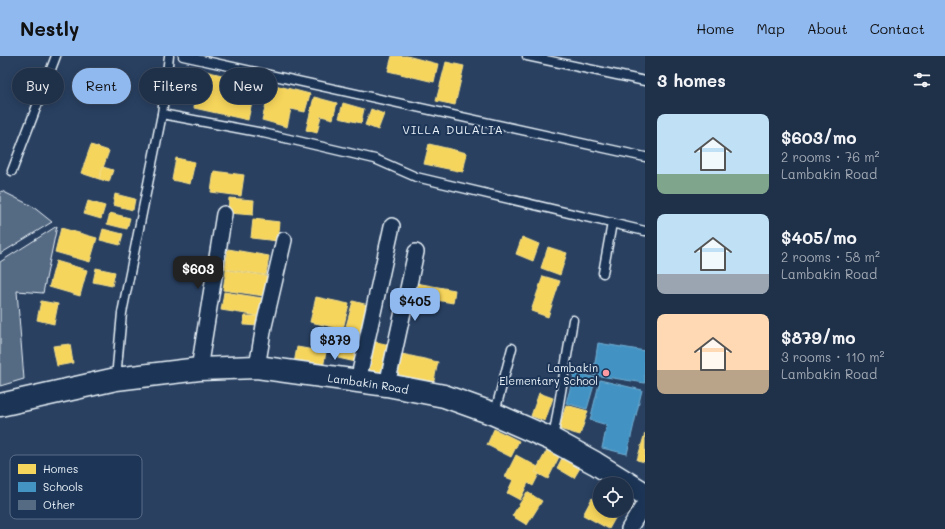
<!DOCTYPE html>
<html lang="en">
<head>
<meta charset="utf-8">
<style>
  :root { --surface:#1f3049; --page:#273850; --text:#f1f3f6; --muted:#a1a9b4; --line:#3c4b61; --accent:#90b9f0 }
  body { margin:0; font-family:Mali,sans-serif; background:var(--page); color:var(--text); height:100vh; display:flex; flex-direction:column; font-size:15px; white-space:nowrap }
  * { box-sizing:border-box; margin:0 }
  p { font-size:13px; color:var(--muted) }
  .icon { flex:none; width:22px; height:22px; fill:none; stroke:currentColor; stroke-width:2; stroke-linecap:round; stroke-linejoin:round }
  .map { position:relative; flex:1; overflow:hidden }
  .sheet { display:flex; flex-direction:column; background:var(--surface); width:300px }
  .sheet>* { flex:none }
  .banner { position:absolute; left:12px; top:12px; width:380px; height:36px; display:flex; gap:8px }
  .controls { position:absolute; left:593px; top:421px; display:grid; gap:8px }
  .controls a { display:grid; place-items:center; width:40px; height:40px; border-radius:50%; background:var(--surface); box-shadow:0 2px 10px #0003,0 0 0 1px var(--line); font-size:20px }
  .price { position:absolute; translate:-50% -34px; padding:0 9px; border-radius:8px; background:var(--accent); color:#111; font-size:13px; line-height:26px; filter:drop-shadow(0 1px 2px #0008) }
  .price::after { content:''; position:absolute; left:50%; top:24px; width:12px; height:9px; margin-left:-6px; background:inherit; clip-path:polygon(0 0,100% 0,50% 100%) }
  .price.active { background:#222; color:#fff }
  ul { padding:0; list-style:none }
  li { display:flex; align-items:center; gap:12px; height:100px; padding:0 12px }
  li span { display:grid; place-items:center; flex:none; width:112px; height:80px; border-radius:8px; color:#555 }
  li>.icon { margin-inline-start:auto }
  span .icon { width:48px; height:48px; fill:#fffc; stroke-width:1 }
  li b { font-size:17px }
  h2 { display:flex; justify-content:space-between; align-items:center; height:48px; padding:0 12px; font-size:17px }
  .tag { padding:0 14px; border-radius:18px; background:var(--surface); box-shadow:0 2px 10px #0003,0 0 0 1px var(--line); font-size:14px; line-height:36px }
  .tag.active { background:var(--accent); color:#111 }
  header { display:flex; align-items:center; gap:24px; box-sizing:border-box; height:56px; padding:0 20px; background:var(--accent); color:#111 }
  header strong { font-size:19px }
  nav { display:flex; gap:22px; margin-inline-start:auto; font-size:14px }
  main { display:flex; flex:1; min-height:0 }
  .map>svg:first-child { display:block }
  .homes { fill:#f6d55c; stroke:#f2dd8b }
  .schools { fill:#4393c3; stroke:#74afd3 }
  .building { fill:#556a83; stroke:#e8f1f8 }
  .lines { fill:none; stroke-linecap:round; stroke-linejoin:round }
  .service-casing { stroke:#e8f1f8; stroke-width:11 }
  .minor-casing { stroke:#e8f1f8; stroke-width:18 }
  .secondary-casing { stroke:#e8f1f8; stroke-width:25 }
  .service { stroke:#1d3557; stroke-width:8 }
  .minor { stroke:#1d3557; stroke-width:15 }
  .secondary { stroke:#1d3557; stroke-width:22 }
  .poi-dot { fill:#ff9aa2; stroke:#1d3557; stroke-width:1.5 }
  .labels { text-anchor:middle; dominant-baseline:central; stroke-width:4; stroke-linejoin:round; paint-order:stroke }
  .poi-label { font-size:11px; fill:#e8f1f8; stroke:#1d3557; text-anchor:end }
  .street-label { font-size:11px; fill:#e8f1f8; stroke:#1d3557 }
  .neighbourhood-label { font-size:12px; letter-spacing:1px; fill:#e8f1f8; stroke:#1d3557 }
  .key { fill:#1d3557; stroke:#5a6d87; stroke-width:1 }
  .key-label { font-size:11px; fill:#e8f1f8 }
</style>
</head>
<body>
<header>
<strong>Nestly</strong>
<nav><a>Home</a><a>Map</a><a>About</a><a>Contact</a></nav>
</header>
<main>
<div class="map">
<svg width="645" height="473" viewBox="0 0 645 473">
  <rect width="100%" height="100%" fill="#294061"/>
  <filter id="ink" filterUnits="userSpaceOnUse"><feTurbulence type="fractalNoise" baseFrequency=".025" numOctaves="2"/><feDisplacementMap in="SourceGraphic" scale="8" xChannelSelector="R" yChannelSelector="G"/><feConvolveMatrix kernelMatrix="1 2 1 2 8 2 1 2 1" color-interpolation-filters="sRGB"/></filter>
  <g filter="url(#ink)">
    <g class="homes">
      <path d="M392 0H407L438 8 434 26 388 15Z"/>
      <path d="M446 6 464 10 455 49 436 45Z"/>
      <path d="M188 11 256 27 248 64 194 52 198 32 184 29Z"/>
      <path d="M271 28 310 38 305 56 291 53 287 71 262 64Z"/>
      <path d="M314 41 337 47 333 63 321 60 317 77 306 74Z"/>
      <path d="M343 47 364 53 361 67 339 62Z"/>
      <path d="M371 53 384 58 378 74 365 69Z"/>
      <path d="M429 88 467 97 463 116 424 108Z"/>
      <path d="M91 89 109 95 99 123 81 117Z"/>
      <path d="M176 102 195 106 190 128 172 124Z"/>
      <path d="M103 111 113 114 109 126 99 123Z"/>
      <path d="M214 115 244 119 241 140 211 136Z"/>
      <path d="M115 138 135 143 133 154 113 149Z"/>
      <path d="M229 142 254 144 253 159 228 157Z"/>
      <path d="M88 145 105 150 101 163 84 158Z"/>
      <path d="M110 157 130 162 127 173 107 168Z"/>
      <path d="M253 163 280 166 278 185 251 182Z"/>
      <path d="M61 172 97 182 90 206 55 196Z"/>
      <path d="M103 173 123 178 120 189 100 184Z"/>
      <path d="M522 181 539 188 533 205 516 198Z"/>
      <path d="M548 191 567 197 560 219 541 212Z"/>
      <path d="M228 193 269 200 266 219 225 213Z"/>
      <path d="M56 205 87 214 80 240 49 231Z"/>
      <path d="M96 212 115 216 112 230 93 226Z"/>
      <path d="M226 214 267 220 264 240 223 234Z"/>
      <path d="M543 220 560 225 548 261 531 255Z"/>
      <path d="M416 227 455 234 453 247 414 240Z"/>
      <path d="M224 236 262 242 259 260 221 254Z"/>
      <path d="M316 241 349 248 343 273 310 266Z"/>
      <path d="M41 245 58 248 54 268 37 264Z"/>
      <path d="M353 245 372 250 364 279 345 274Z"/>
      <path d="M244 260H259V270L244 269Z"/>
      <path d="M343 281 365 287 360 307 338 302Z"/>
      <path d="M372 285 390 289 383 323 366 319Z"/>
      <path d="M70 288 73 307 57 310 53 290Z"/>
      <path d="M297 291 326 296 322 317 293 313Z"/>
      <path d="M402 298 438 306 433 329 397 321Z"/>
      <path d="M539 337 553 342 545 365 531 360Z"/>
      <path d="M566 349 588 355 580 379 559 373Z"/>
      <path d="M494 373 519 385 511 401 487 389Z"/>
      <path d="M645 377V406L637 404Z"/>
      <path d="M547 394 559 401 548 423 535 416Z"/>
      <path d="M516 399 538 411 535 416 539 418 533 430 528 427 520 444 507 437 513 424 505 421Z"/>
      <path d="M562 402 580 412 574 422 557 412Z"/>
      <path d="M527 436 542 445 527 469 512 460Z"/>
      <path d="M592 442 600 447V454H613L618 457 609 473 583 459Z"/>
    </g>
    <g class="schools">
      <path d="M598 287 645 295V327L593 319Z"/>
      <path d="M575 316 596 322 587 353 566 347Z"/>
      <path d="M600 324 642 334 627 398 602 392 607 369 590 364Z"/>
    </g>
    <g class="building">
      <path d="M2 135 32 150 52 166 0 198V136Z"/>
      <path d="M57 170 43 237 17 235 24 323 0 330V206Z"/>
    </g>
    <g class="lines">
      <defs>
        <g id="service">
          <path d="M183 0 645 101"/>
          <path d="M527 0 645 25"/>
          <path d="M162 58 263 77 375 103 416 121 645 175"/>
          <path d="M12 115 56 0"/>
          <path d="M603 217 612 167"/>
          <path d="M116 322 122 257 162 58 169 0"/>
          <path d="M495 356 512 292"/>
          <path d="M553 383 573 264"/>
        </g>
        <g id="minor">
          <path d="M257 311 264 270 284 184"/>
          <path d="M199 313 224 158"/>
          <path d="M358 325 392 170"/>
          <path d="M387 329 416 196"/>
          <path d="M629 473 645 447"/>
        </g>
        <g id="secondary">
          <path id="s1" d="M0 349 116 323 199 313 257 311 387 329 444 340 494 358 553 384 595 407 645 438"/>
        </g>
      </defs>
      <use href="#service" class="service-casing"/>
      <use href="#minor" class="minor-casing"/>
      <use href="#secondary" class="secondary-casing"/>
      <use href="#service" class="service"/>
      <use href="#minor" class="minor"/>
      <use href="#secondary" class="secondary"/>
    </g>
  </g>
  <circle class="poi-dot" cx="606" cy="317" r="4"/>
  <g class="labels">
    <g class="poi-label">
      <text x="598" y="311">Lambakin<tspan x="598" dy="13">Elementary School</tspan></text>
    </g>
    <g class="street-label">
      <text stroke="none"><textPath href="#s1" startOffset="373">Lambakin Road</textPath></text>
    </g>
    <g class="neighbourhood-label">
      <text x="453" y="73">VILLA DULALIA</text>
    </g>
  </g>
  <rect x="10" y="399" width="132" height="64" rx="6" class="key"/>
  <rect x="18" y="408" width="18" height="10" fill="#f6d55c"/>
  <rect x="18" y="426" width="18" height="10" fill="#4393c3"/>
  <rect x="18" y="444" width="18" height="10" fill="#556a83"/>
  <g class="key-label">
    <text x="43" y="417">Homes</text>
    <text x="43" y="435">Schools</text>
    <text x="43" y="453">Other</text>
  </g>
</svg>
<div class="controls">
<a><svg class="icon" aria-label="locate" viewBox="0 0 24 24"><circle cx="12" cy="12" r="6"/><path d="M12 2v4M12 18v4M2 12h4M18 12h4"/></svg></a>
</div>
<b class="price active" style="left:198px;top:234px">$603</b>
<b class="price" style="left:415px;top:266px">$405</b>
<b class="price" style="left:335px;top:305px">$879</b>
<div class="banner">
<a class="tag">Buy</a>
<a class="tag active">Rent</a>
<a class="tag">Filters</a>
<a class="tag">New</a>
</div>
</div>
<section class="sheet">
<h2>3 homes<svg class="icon" aria-label="filters" viewBox="0 0 24 24"><path d="M4 7h16M4 17h16"/><circle cx="9" cy="7" r="2"/><circle cx="15" cy="17" r="2"/></svg></h2>
<ul>
<li><span style="background:linear-gradient(#bfe0f5 75%,#7fa58c 0)"><svg class="icon" aria-label="home" viewBox="0 0 24 24"><path d="M3 11l9-7 9 7M6 9v11h12V9"/></svg></span><div><b>$603/mo</b><p>2 rooms · 76 m²</p><p>Lambakin Road</p></div></li>
<li><span style="background:linear-gradient(#bfe0f5 75%,#9aa5b1 0)"><svg class="icon" aria-label="home" viewBox="0 0 24 24"><path d="M3 11l9-7 9 7M6 9v11h12V9"/></svg></span><div><b>$405/mo</b><p>2 rooms · 58 m²</p><p>Lambakin Road</p></div></li>
<li><span style="background:linear-gradient(#ffd9b3 70%,#b9a48a 0)"><svg class="icon" aria-label="home" viewBox="0 0 24 24"><path d="M3 11l9-7 9 7M6 9v11h12V9"/></svg></span><div><b>$879/mo</b><p>3 rooms · 110 m²</p><p>Lambakin Road</p></div></li>
</ul>
</section>
</main>
</body>
</html>
